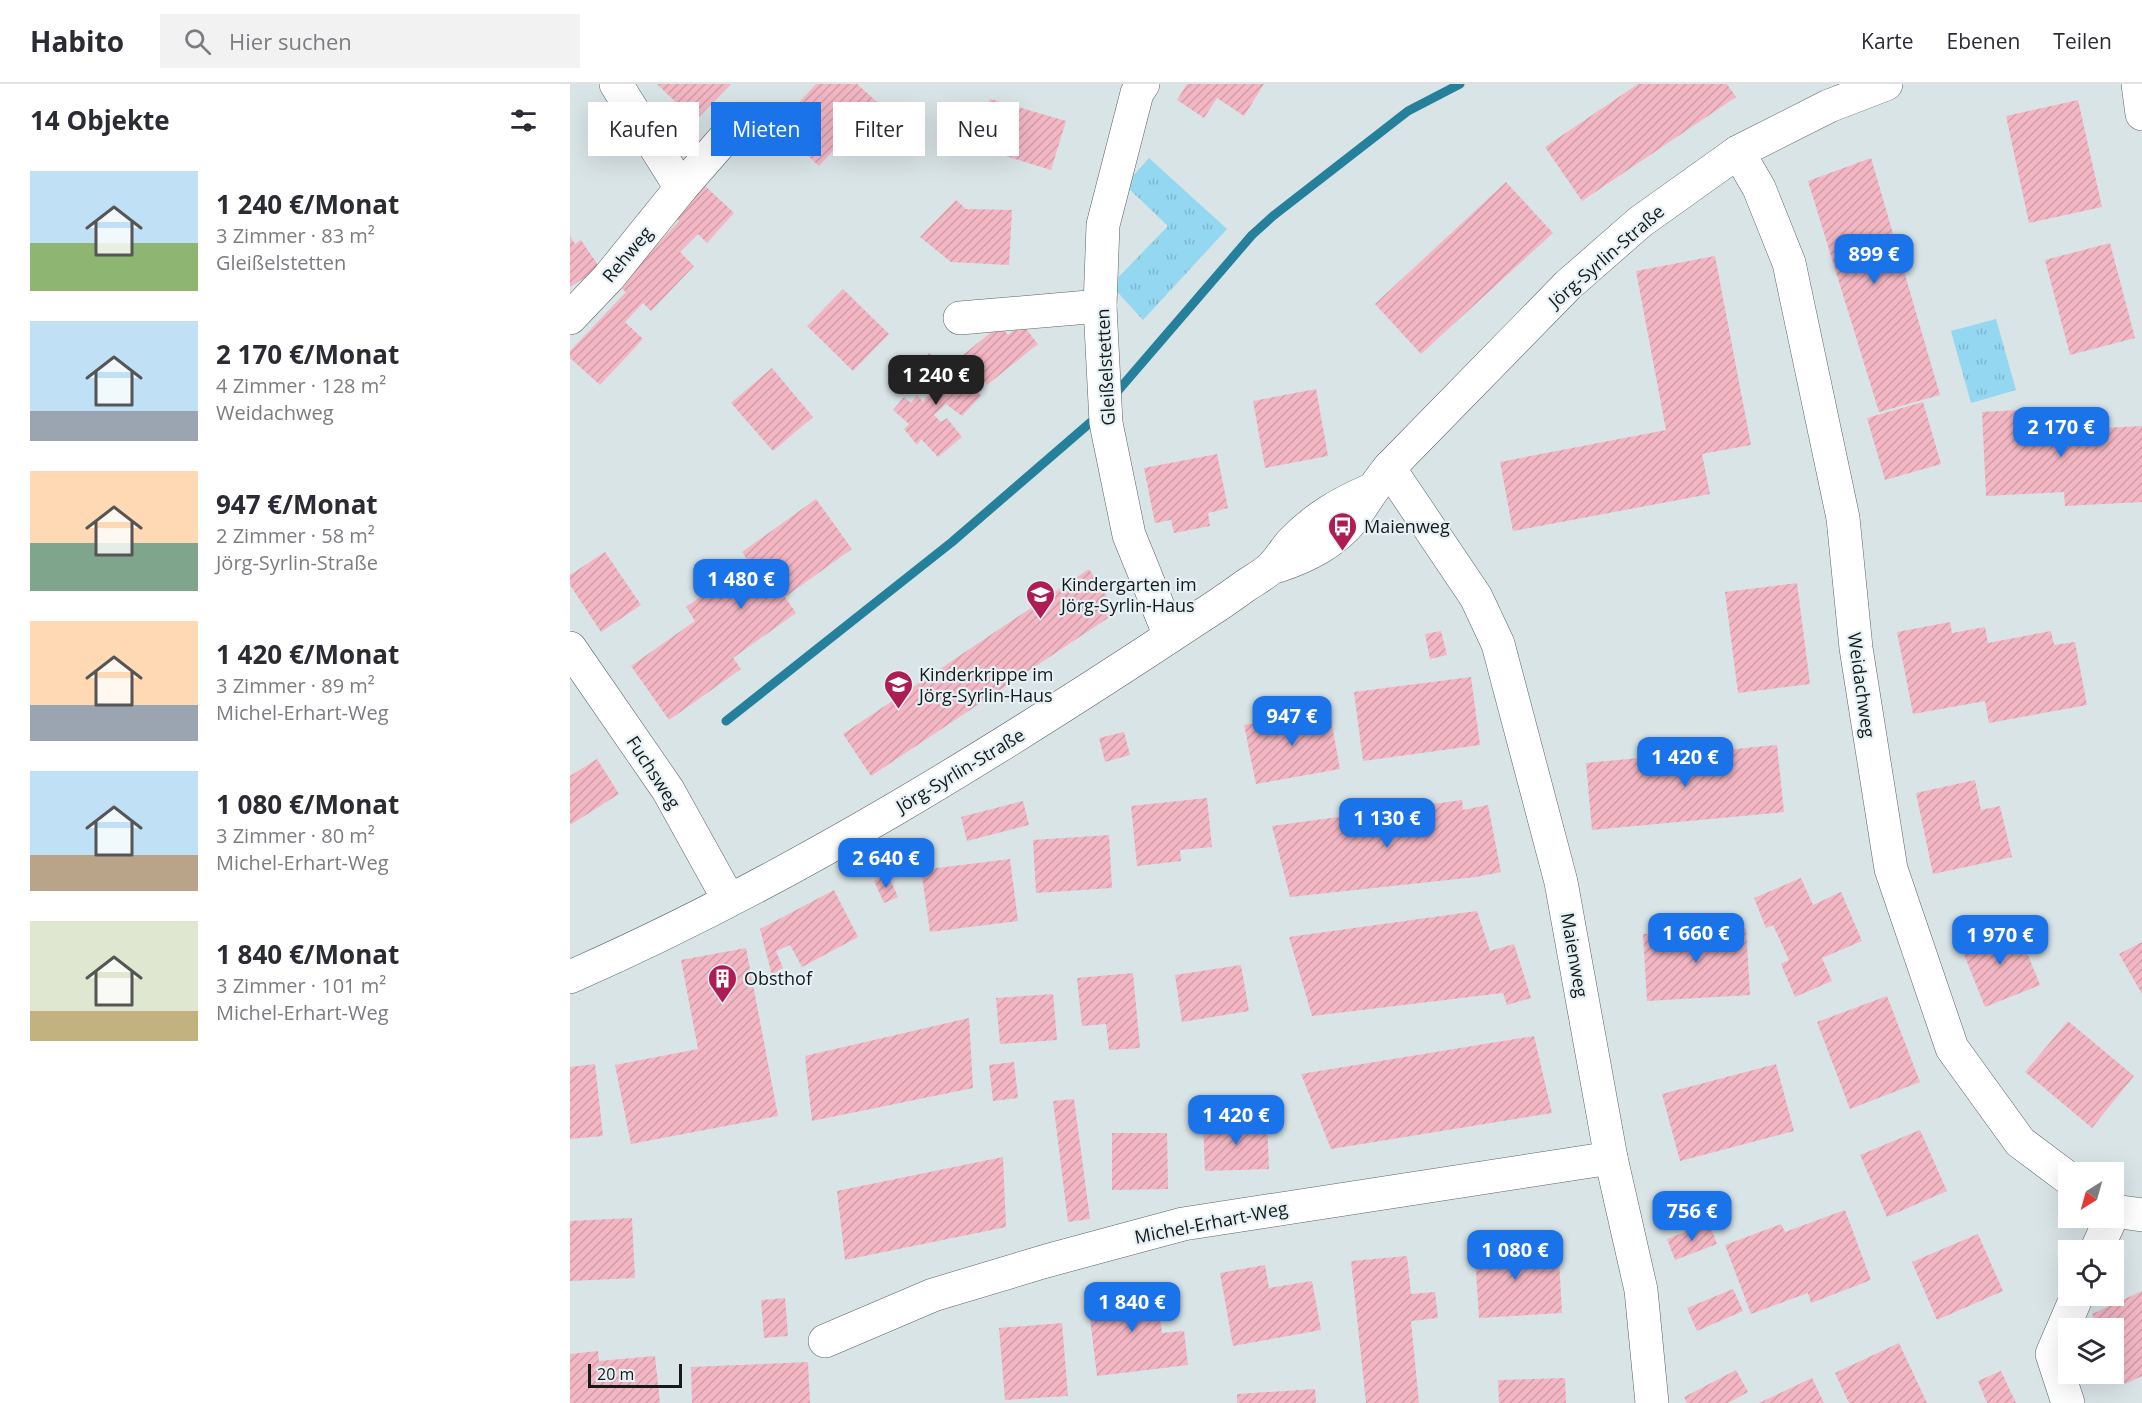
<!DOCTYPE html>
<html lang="de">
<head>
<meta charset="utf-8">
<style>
  :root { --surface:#fff; --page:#f2f2f3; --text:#2b2b33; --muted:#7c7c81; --line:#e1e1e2; --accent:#1a73e8 }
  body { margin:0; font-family:"Open Sans",sans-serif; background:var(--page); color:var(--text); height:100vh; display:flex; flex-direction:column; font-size:22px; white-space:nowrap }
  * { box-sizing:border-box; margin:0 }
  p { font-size:20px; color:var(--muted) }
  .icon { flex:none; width:33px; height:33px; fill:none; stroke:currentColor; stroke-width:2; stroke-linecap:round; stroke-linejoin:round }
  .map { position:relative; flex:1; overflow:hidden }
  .details { display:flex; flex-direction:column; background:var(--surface); width:570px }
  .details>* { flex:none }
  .guide { position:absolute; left:18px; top:18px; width:570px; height:54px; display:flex; gap:12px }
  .needle { width:39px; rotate:217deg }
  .controls { position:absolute; left:1488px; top:1078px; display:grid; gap:12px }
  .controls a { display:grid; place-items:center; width:66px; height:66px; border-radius:0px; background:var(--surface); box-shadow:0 6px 24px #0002; font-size:30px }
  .scale { position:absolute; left:18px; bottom:15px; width:94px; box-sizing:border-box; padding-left:6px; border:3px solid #161a1b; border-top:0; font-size:16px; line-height:21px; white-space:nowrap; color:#161a1b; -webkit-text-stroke:4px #e6f1f5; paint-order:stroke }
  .price { position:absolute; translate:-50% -51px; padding:0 14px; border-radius:12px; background:var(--accent); color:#fff; font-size:20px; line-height:39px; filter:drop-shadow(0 2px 3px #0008) }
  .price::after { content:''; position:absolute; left:50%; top:36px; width:18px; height:14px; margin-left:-9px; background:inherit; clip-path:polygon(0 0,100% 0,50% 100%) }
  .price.selected { background:#222; color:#fff }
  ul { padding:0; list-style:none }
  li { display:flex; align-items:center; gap:18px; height:150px; padding:0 30px }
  li span { display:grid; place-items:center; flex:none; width:168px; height:120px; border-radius:0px; color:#555 }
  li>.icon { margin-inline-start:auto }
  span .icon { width:72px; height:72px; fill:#fffc; stroke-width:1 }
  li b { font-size:26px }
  h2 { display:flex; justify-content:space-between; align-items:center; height:72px; padding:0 30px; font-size:26px }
  .tag { padding:0 21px; border-radius:0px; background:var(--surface); box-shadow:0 6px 24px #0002; font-size:21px; line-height:54px }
  .tag.selected { background:var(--accent); color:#fff }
  header { display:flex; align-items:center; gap:36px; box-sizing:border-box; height:84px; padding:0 30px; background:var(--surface); border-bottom:2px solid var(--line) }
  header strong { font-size:28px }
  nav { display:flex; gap:33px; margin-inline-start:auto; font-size:21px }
  .search { width:420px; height:54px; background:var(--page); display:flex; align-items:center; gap:15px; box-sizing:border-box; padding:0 21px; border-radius:0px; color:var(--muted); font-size:22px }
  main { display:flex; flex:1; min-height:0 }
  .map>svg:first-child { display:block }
  .grass { fill:url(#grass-tufts) }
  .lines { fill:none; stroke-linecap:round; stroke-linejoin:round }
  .stream { stroke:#25819b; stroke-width:9 }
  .building { fill:url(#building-hatch) }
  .minor-casing { stroke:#5a6367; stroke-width:34 }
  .minor { stroke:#fff; stroke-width:33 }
  .labels { text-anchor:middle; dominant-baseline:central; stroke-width:4.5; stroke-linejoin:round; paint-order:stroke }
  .street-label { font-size:18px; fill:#161a1b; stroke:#e6f1f5 }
  .poi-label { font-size:18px; fill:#161a1b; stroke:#e6f1f5; text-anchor:start }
</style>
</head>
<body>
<header>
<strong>Habito</strong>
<div class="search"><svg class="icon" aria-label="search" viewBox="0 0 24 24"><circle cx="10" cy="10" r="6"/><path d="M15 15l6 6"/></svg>Hier suchen</div>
<nav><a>Karte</a><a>Ebenen</a><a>Teilen</a></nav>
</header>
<main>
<section class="details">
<h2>14 Objekte<svg class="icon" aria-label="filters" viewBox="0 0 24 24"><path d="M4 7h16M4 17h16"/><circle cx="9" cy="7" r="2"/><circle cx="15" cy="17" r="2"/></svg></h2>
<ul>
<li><span style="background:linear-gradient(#bfe0f5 60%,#8fb573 0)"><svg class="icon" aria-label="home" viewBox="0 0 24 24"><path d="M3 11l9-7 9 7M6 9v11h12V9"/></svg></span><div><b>1 240 €/Monat</b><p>3 Zimmer · 83 m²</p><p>Gleißelstetten</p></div></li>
<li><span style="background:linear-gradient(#bfe0f5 75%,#9aa5b1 0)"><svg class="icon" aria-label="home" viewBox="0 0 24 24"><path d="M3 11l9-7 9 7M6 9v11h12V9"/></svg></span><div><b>2 170 €/Monat</b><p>4 Zimmer · 128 m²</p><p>Weidachweg</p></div></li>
<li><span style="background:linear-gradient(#ffd9b3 60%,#7fa58c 0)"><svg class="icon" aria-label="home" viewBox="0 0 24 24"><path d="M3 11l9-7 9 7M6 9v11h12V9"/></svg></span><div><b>947 €/Monat</b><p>2 Zimmer · 58 m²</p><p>Jörg-Syrlin-Straße</p></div></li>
<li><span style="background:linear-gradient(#ffd9b3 70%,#9aa5b1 0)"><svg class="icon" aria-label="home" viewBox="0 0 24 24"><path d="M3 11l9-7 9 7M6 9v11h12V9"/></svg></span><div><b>1 420 €/Monat</b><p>3 Zimmer · 89 m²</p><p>Michel-Erhart-Weg</p></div></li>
<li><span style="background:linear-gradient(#bfe0f5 70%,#b9a48a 0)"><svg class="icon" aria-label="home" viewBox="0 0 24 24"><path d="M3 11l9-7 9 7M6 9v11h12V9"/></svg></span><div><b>1 080 €/Monat</b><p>3 Zimmer · 80 m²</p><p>Michel-Erhart-Weg</p></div></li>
<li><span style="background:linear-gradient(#dfe7d0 75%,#c2b280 0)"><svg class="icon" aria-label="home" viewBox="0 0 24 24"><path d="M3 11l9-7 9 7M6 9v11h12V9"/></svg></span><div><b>1 840 €/Monat</b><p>3 Zimmer · 101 m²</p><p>Michel-Erhart-Weg</p></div></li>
</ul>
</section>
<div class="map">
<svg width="1572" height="1319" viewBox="0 0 1572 1319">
  <defs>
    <pattern id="grass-tufts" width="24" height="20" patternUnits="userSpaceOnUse" patternTransform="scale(1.5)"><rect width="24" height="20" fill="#93d7f0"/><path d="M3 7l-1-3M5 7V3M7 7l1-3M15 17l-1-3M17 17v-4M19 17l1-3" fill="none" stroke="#7eb8cd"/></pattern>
    <pattern id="building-hatch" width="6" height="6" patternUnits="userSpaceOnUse" patternTransform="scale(1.5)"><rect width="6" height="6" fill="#f3b7c4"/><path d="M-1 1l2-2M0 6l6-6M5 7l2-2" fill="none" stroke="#d09da8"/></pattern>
  </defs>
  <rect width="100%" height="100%" fill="#d9e4e7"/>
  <g class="grass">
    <path d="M579 74 657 145 573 236 541 201 598 142 555 101Z"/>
    <path d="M1426 235 1446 306 1401 319 1381 247Z"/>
  </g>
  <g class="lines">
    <g class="stream">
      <path d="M546 309 682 151 703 132 838 27 890 0"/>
      <path d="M156 637 382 458 521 338"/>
    </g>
  </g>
  <g class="building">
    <path d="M87 0H161L125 37Z"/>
    <path d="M246 0H287L307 18 249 82 206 43Z"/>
    <path d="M617 0H694L674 32 647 14 634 34 607 16Z"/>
    <path d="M1068 0H1157L1166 13 1012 117 975 63Z"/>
    <path d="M420 15 496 37 481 86 406 63Z"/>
    <path d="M1508 16 1532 123 1459 139 1436 32Z"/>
    <path d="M1301 74 1370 311 1309 328 1238 97Z"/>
    <path d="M936 98 983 149 851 270 805 220Z"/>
    <path d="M132 99 164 129 137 159 128 150 110 168 124 182 81 227 73 219 55 238 73 255 30 301 0 274V267L56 208 49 202 109 137 102 131Z"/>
    <path d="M386 116 396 125 442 126 439 181 381 178 350 153Z"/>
    <path d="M0 152 5 160 11 156 30 184 0 203Z"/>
    <path d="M1540 159 1565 254 1500 271 1475 176Z"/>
    <path d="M1145 172 1181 361 1132 370 1140 410 943 447 930 378 1096 346 1066 187Z"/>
    <path d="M273 205 319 250 283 287 237 242Z"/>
    <path d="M452 240 468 260 417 301 393 271 430 241 438 251Z"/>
    <path d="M359 269 391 299 397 293 411 312 392 332 376 320 364 331 371 338 377 334 392 353 368 373 351 355 347 361 334 345 339 340 323 326 334 313 341 319 347 311 353 318 360 308 339 292Z"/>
    <path d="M202 284 243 333 203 367 161 319Z"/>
    <path d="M746 305 758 372 695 384 683 317Z"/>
    <path d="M1353 318 1371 380 1315 396 1297 334Z"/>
    <path d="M1491 324 1492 346 1572 342V418L1495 422 1494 408 1416 412 1412 328Z"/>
    <path d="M647 370 658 424 638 429 640 442 604 449 601 436 585 439 574 384Z"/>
    <path d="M246 415 282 465 215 513 226 529 163 574 171 585 99 636 61 582 125 537 116 523 179 478 172 468Z"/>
    <path d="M35 468 71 521 31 548 0 501V491Z"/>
    <path d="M519 485 547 528 301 692 273 650Z"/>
    <path d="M1227 499 1240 600 1168 609 1155 508Z"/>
    <path d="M1380 538 1382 549 1415 543 1418 559 1481 547 1484 561 1505 558 1517 621 1419 639 1415 617 1343 630 1327 548Z"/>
    <path d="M871 547 877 571 860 575 855 550Z"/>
    <path d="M901 593 910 661 793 677 784 608Z"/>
    <path d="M759 625 770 685 686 700 674 641Z"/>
    <path d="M554 648 560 671 535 678 529 654Z"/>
    <path d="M1207 661 1214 728 1022 746 1016 679Z"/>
    <path d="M27 675 49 710 0 741V692Z"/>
    <path d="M1405 696 1411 726 1430 722 1442 773 1363 790 1346 709Z"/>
    <path d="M637 714 642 763 610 766 611 777 567 782 561 722Z"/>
    <path d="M892 716 893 726 918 721 931 788 906 793 720 813 702 742Z"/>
    <path d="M453 717 459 741 397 757 391 733Z"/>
    <path d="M539 751 542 804 466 809 463 756Z"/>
    <path d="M440 775 448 837 360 848 351 786Z"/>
    <path d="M318 791 328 813 314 819 304 797Z"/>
    <path d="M1231 794 1243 821 1271 808 1292 857 1252 874 1262 897 1225 913 1211 880 1219 876 1203 841 1196 844 1184 814Z"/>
    <path d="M264 806 288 853 232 883 220 861 206 867 213 884 202 891 190 845Z"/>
    <path d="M907 827 920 867 944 860 961 914 937 921 933 909 742 932 719 853Z"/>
    <path d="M1446 841 1470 901 1415 923 1391 863Z"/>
    <path d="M1176 844 1180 911 1077 917 1073 850Z"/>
    <path d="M1572 858V910L1549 870Z"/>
    <path d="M176 864 208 1032 61 1060 45 981 128 965 111 876Z"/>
    <path d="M671 881 679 927 612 938 605 891Z"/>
    <path d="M563 889 570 964 539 966 536 940 512 942 507 894Z"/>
    <path d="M483 910 487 956 430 960 426 914Z"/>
    <path d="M1317 912 1350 998 1280 1025 1247 938Z"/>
    <path d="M399 934 403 1004 242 1037 235 972Z"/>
    <path d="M1498 937 1564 992 1522 1044 1455 988Z"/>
    <path d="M964 952 982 1029 761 1065 731 990Z"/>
    <path d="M444 978 448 1014 423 1017 419 981Z"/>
    <path d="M25 980 33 1052 0 1055V983Z"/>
    <path d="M1206 980 1224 1047 1110 1077 1092 1010Z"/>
    <path d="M504 1015 520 1135 498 1138 483 1017Z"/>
    <path d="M697 1036 699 1085 635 1087 633 1038Z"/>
    <path d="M1350 1046 1377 1107 1317 1133 1290 1071Z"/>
    <path d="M542 1049H597L598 1105 542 1106Z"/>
    <path d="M433 1073 436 1143 275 1176 267 1107Z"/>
    <path d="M1275 1126 1301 1196 1241 1219 1238 1209 1181 1230 1155 1161 1211 1140 1215 1148Z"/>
    <path d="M62 1134 65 1194 0 1197V1137Z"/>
    <path d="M1139 1139 1147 1160 1105 1176 1097 1155Z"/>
    <path d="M1408 1150 1433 1207 1367 1236 1342 1178Z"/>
    <path d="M953 1153 955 1178 989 1176 992 1229 909 1234 904 1156Z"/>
    <path d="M837 1172 841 1210 865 1208 868 1234 841 1237 849 1319H796L781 1177Z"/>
    <path d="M695 1181 699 1204 742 1197 751 1246 663 1262 650 1189Z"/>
    <path d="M586 1202 592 1249 614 1247 618 1281 527 1292 517 1210Z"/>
    <path d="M1163 1205 1173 1227 1127 1247 1117 1224Z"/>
    <path d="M1572 1207V1292L1555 1300 1544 1276V1245H1529L1522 1230Z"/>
    <path d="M215 1214 218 1252 194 1254 191 1216Z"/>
    <path d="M492 1239 498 1312 435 1316 429 1244Z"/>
    <path d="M1329 1259 1357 1319H1279L1265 1289Z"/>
    <path d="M28 1267 29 1277 85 1272 90 1319H0V1270Z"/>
    <path d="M238 1278 240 1319H122L121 1283Z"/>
    <path d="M1166 1286 1178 1308 1158 1319H1117L1114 1313Z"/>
    <path d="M1431 1287 1446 1319H1417L1408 1297Z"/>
    <path d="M995 1294 996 1319H929L928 1296Z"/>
    <path d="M1242 1294 1254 1319H1189Z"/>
    <path d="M745 1305 746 1319H667V1310Z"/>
  </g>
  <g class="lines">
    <defs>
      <g id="minor">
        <path d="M46 0 111 104"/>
        <path d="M573 0 567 9 533 141 530 222 536 339 559 451 600 552"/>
        <path d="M1568 0 1572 30"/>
        <path d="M1168 68 1189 104 1219 179 1273 434 1286 564 1321 785 1382 964 1450 1058 1498 1094"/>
        <path d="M0 234 39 193 111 104 167 40"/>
        <path d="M390 234 530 222"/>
        <path d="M819 384 906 513 928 560 991 798 1041 1074 1071 1206 1082 1319"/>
        <path d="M708 482C737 472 764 459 783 435 795 418 805 401 819 384L998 201 1070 138 1168 68 1259 22 1316 0"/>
        <path d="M0 564 98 706 159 816"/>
        <path d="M0 893C221 796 427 667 628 534 644 524 660 513 675 502 684 496 695 490 702 483 710 475 715 465 723 457 746 433 771 419 801 406"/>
        <path d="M1544 1127 1572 1131"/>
        <path d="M1526 1167 1541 1134"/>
        <path d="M255 1257 363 1211 476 1177 613 1140 1041 1074"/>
        <path d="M1498 1319 1482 1270 1507 1212"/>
      </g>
    </defs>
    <use href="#minor" class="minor-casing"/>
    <use href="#minor" class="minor"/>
  </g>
  <defs>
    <symbol id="bus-pin" viewBox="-11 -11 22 30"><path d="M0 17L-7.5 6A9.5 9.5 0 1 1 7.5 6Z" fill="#ad1d54" stroke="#e6f1f5"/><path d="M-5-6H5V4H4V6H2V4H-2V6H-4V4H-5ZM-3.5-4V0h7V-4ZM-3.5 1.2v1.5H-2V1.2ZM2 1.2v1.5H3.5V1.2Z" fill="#fff"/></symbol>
    <symbol id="school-pin" viewBox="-11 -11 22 30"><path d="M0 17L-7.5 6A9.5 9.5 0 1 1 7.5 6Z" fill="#ad1d54" stroke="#e6f1f5"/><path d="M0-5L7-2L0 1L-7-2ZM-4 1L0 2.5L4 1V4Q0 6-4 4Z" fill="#fff"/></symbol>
    <symbol id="building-pin" viewBox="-11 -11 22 30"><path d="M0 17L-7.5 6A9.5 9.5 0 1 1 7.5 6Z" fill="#ad1d54" stroke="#e6f1f5"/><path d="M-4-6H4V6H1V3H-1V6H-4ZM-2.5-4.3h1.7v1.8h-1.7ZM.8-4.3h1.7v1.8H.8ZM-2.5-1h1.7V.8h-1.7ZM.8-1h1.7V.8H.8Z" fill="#fff"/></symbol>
  </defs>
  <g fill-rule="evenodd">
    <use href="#bus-pin" x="756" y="426" width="33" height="45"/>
    <use href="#school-pin" x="454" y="494" width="33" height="45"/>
    <use href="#school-pin" x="312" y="584" width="33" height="45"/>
    <use href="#building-pin" x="136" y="878" width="33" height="45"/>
  </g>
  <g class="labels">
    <g class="street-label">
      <text transform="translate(57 170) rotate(-50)">Rehweg</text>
      <text transform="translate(1036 172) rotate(-41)">Jörg-Syrlin-Straße</text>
      <text transform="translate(535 283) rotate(-93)">Gleißelstetten</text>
      <text transform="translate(1292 601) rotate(82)">Weidachweg</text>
      <text transform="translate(390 686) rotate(-31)">Jörg-Syrlin-Straße</text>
      <text transform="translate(84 688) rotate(57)">Fuchsweg</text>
      <text transform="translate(1005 871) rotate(80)">Maienweg</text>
      <text transform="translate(641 1138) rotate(-11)">Michel-Erhart-Weg</text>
    </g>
    <g class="poi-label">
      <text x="794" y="442">Maienweg</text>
      <text x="491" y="500">Kindergarten im<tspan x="491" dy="21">Jörg-Syrlin-Haus</tspan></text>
      <text x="349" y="590">Kinderkrippe im<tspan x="349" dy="21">Jörg-Syrlin-Haus</tspan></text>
      <text x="174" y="894">Obsthof</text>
    </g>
  </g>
</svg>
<div class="controls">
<a><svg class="needle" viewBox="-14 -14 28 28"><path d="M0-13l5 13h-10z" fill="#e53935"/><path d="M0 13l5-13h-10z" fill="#7c7c81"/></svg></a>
<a><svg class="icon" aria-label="locate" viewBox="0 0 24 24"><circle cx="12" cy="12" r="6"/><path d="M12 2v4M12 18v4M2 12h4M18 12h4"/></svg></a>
<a><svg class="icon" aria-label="layers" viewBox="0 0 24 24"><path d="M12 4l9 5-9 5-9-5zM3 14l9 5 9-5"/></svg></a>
</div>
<div class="scale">20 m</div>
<b class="price" style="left:1304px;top:201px">899 €</b>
<b class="price selected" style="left:366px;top:322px">1 240 €</b>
<b class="price" style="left:1491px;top:374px">2 170 €</b>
<b class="price" style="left:171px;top:526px">1 480 €</b>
<b class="price" style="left:722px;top:663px">947 €</b>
<b class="price" style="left:1115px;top:704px">1 420 €</b>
<b class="price" style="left:817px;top:765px">1 130 €</b>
<b class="price" style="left:316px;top:805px">2 640 €</b>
<b class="price" style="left:1126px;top:880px">1 660 €</b>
<b class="price" style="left:1430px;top:882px">1 970 €</b>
<b class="price" style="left:666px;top:1062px">1 420 €</b>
<b class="price" style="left:1122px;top:1158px">756 €</b>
<b class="price" style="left:945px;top:1197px">1 080 €</b>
<b class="price" style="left:562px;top:1249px">1 840 €</b>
<div class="guide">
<a class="tag">Kaufen</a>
<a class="tag selected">Mieten</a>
<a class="tag">Filter</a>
<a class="tag">Neu</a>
</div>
</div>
</main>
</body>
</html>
